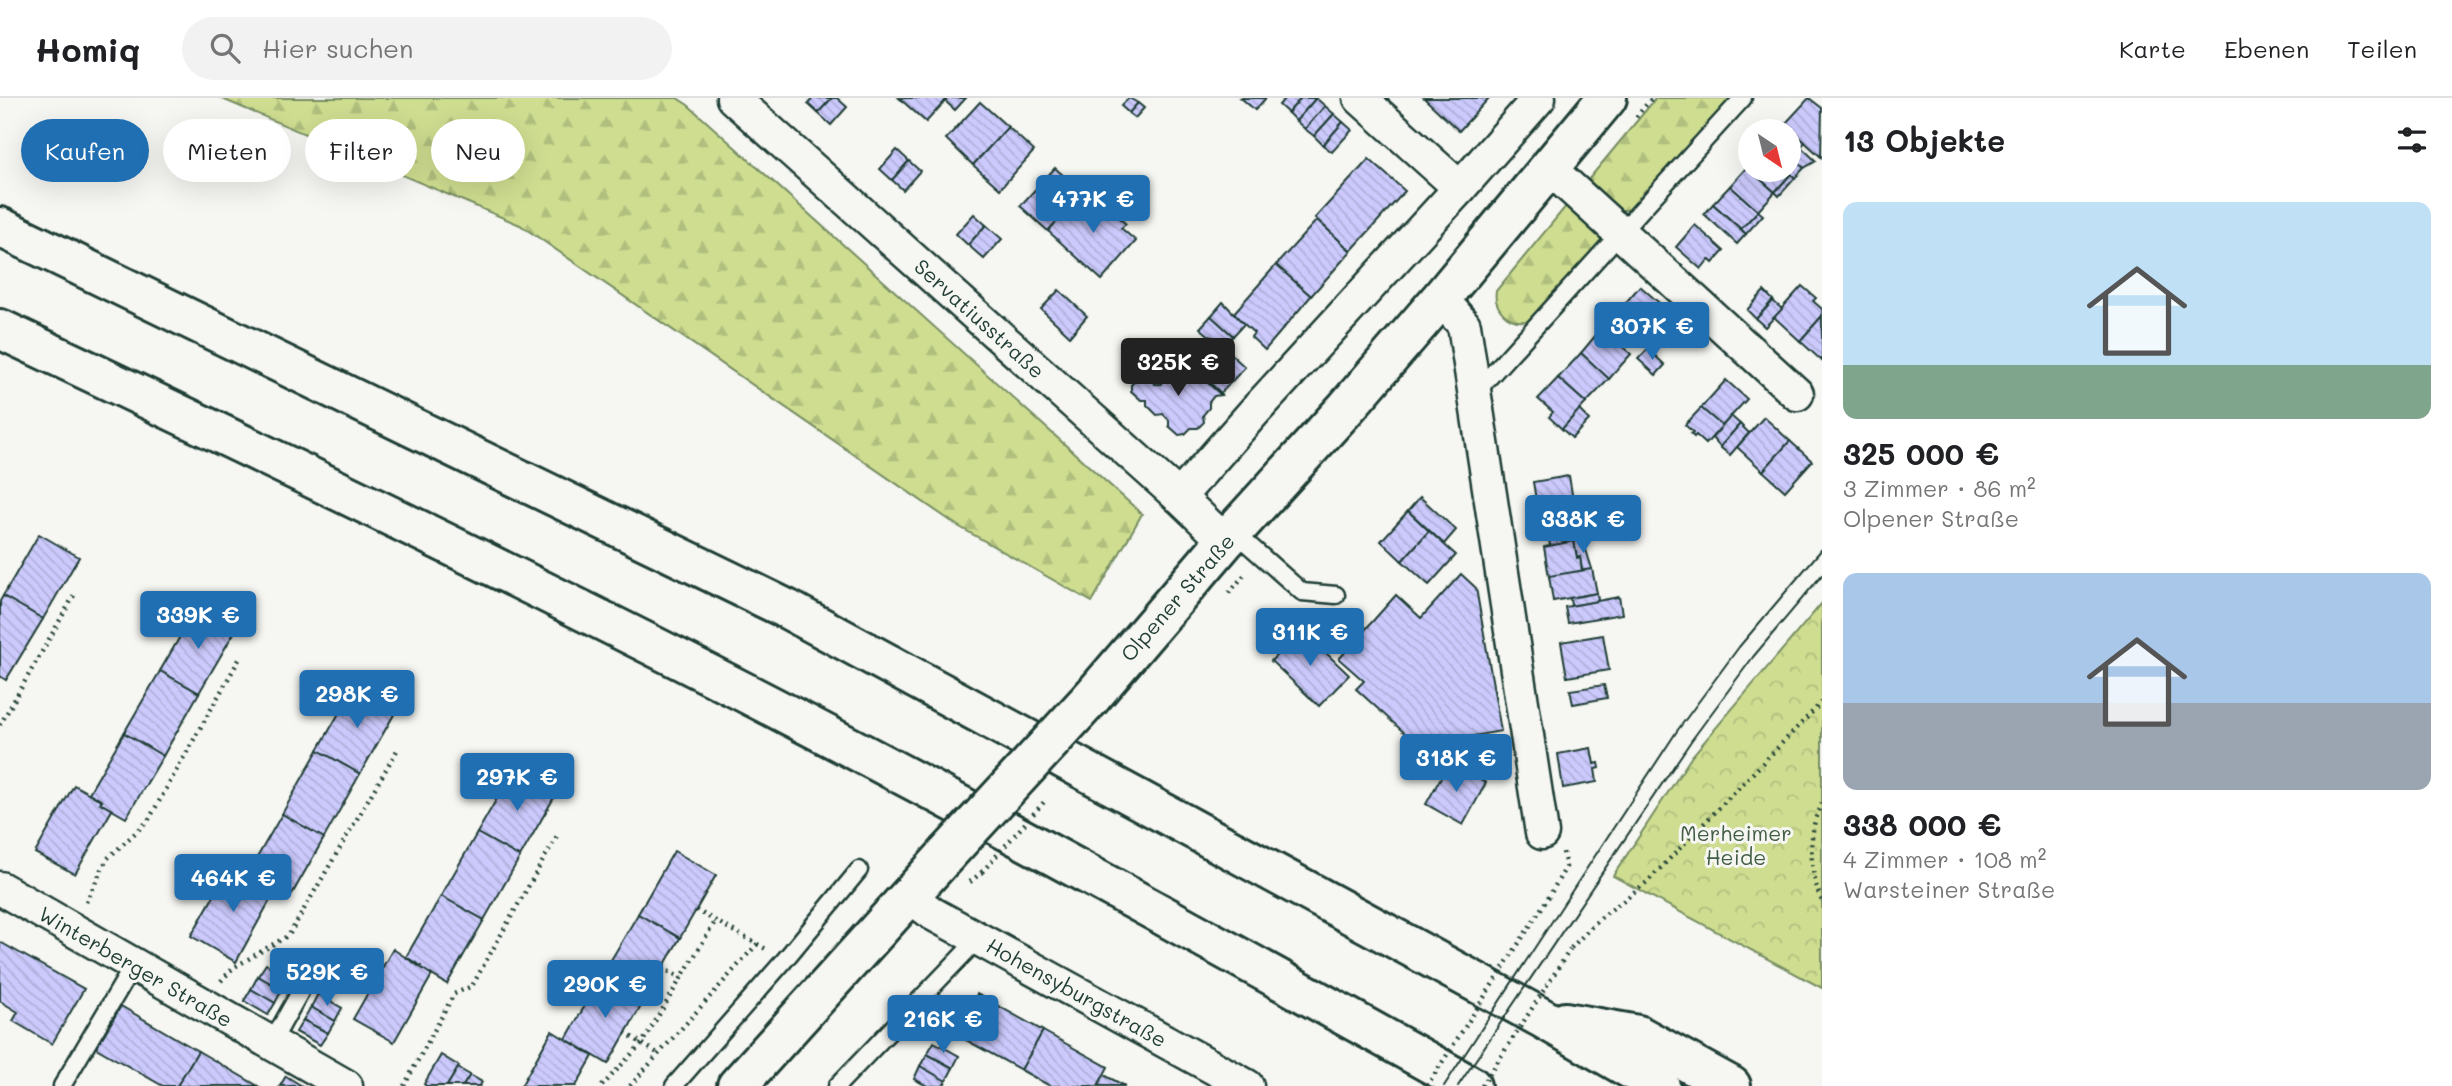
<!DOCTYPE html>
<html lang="de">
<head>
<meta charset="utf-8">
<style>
  :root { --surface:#fff; --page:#f2f2f2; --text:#202124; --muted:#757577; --line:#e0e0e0; --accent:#1f6fb2 }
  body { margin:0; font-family:Mali,sans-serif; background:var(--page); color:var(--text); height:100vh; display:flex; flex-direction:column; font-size:26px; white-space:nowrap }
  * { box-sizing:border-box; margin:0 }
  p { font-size:23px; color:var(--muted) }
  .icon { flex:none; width:38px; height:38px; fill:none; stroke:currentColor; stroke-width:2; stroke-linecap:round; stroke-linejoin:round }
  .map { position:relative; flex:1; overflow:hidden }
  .side { display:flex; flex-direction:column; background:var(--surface); width:630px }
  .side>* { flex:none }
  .banner { position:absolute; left:21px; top:21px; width:665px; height:63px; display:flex; gap:14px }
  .needle { width:46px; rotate:145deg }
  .controls { position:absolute; left:1738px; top:21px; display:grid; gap:14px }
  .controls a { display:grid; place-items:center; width:63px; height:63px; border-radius:50%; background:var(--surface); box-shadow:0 7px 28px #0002; font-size:35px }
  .price { position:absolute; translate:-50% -60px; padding:0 16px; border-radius:7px; background:var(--accent); color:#fff; font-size:23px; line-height:46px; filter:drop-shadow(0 2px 4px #0008) }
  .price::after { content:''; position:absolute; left:50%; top:42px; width:21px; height:16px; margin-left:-10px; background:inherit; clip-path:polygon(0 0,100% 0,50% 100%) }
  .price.selected { background:#222; color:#fff }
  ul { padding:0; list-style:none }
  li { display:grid; align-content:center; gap:14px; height:371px; padding:0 21px }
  li span { display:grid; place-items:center; height:217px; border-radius:14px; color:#555 }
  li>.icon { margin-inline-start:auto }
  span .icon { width:126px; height:126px; fill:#fffc; stroke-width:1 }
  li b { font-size:30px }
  h2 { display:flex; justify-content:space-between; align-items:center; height:84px; padding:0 21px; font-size:30px }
  .tag { padding:0 24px; border-radius:32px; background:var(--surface); box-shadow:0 7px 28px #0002; font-size:24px; line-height:63px }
  .tag.selected { background:var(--accent); color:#fff }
  header { display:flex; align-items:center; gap:42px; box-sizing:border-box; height:98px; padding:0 35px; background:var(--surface); border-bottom:2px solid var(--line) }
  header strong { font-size:33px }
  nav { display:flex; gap:38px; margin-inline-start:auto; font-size:24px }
  .search { width:490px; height:63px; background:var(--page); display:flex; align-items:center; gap:18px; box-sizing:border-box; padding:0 24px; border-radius:38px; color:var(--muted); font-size:26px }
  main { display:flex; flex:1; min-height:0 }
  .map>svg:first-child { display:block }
  .forest { fill:url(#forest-firs); stroke:#768d62; stroke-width:2 }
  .park { fill:url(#park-crowns); stroke:#768d62; stroke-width:2 }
  .building { fill:url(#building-back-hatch); stroke:#1f3d34; stroke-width:2 }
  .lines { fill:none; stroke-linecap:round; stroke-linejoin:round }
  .lane-casing { stroke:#1f3d34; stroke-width:21 }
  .street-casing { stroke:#1f3d34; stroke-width:37 }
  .primary-casing { stroke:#1f3d34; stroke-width:44 }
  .highway-casing { stroke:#1f3d34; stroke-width:44 }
  .path { stroke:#1f3d34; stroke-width:4.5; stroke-dasharray:2 5; stroke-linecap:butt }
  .lane { stroke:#f6f6f2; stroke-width:16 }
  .street { stroke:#f6f6f2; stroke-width:32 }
  .primary { stroke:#f6f6f2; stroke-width:38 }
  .highway { stroke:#f6f6f2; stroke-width:38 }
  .tram { stroke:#1f3d34; stroke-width:2 }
  .primary-bridge-casing { stroke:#1f3d34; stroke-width:44; stroke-linecap:butt }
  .path-bridge { stroke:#1f3d34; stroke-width:4.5; stroke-dasharray:2 5; stroke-linecap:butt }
  .primary-bridge { stroke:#f6f6f2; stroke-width:38 }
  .labels { text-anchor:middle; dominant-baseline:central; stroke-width:6; stroke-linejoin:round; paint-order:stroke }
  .street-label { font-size:21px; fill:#1f3d34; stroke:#f6f6f2 }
  .park-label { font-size:21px; fill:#425d46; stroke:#f6f6f2 }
</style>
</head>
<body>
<header>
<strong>Homiq</strong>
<div class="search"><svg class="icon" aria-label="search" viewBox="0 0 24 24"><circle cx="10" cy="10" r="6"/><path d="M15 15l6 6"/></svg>Hier suchen</div>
<nav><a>Karte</a><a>Ebenen</a><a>Teilen</a></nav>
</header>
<main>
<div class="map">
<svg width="1822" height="988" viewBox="0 0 1822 988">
  <defs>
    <pattern id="forest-firs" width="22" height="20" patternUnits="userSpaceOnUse" patternTransform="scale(1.75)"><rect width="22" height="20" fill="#cedd90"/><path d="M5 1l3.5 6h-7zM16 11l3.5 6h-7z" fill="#b0bf7d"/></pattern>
    <pattern id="park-crowns" width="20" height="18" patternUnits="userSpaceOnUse" patternTransform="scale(1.75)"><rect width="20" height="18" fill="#cedd90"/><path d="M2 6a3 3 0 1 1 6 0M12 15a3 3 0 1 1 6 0" fill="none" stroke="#b0bf7d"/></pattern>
    <pattern id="building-back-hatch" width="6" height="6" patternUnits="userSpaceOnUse" patternTransform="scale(1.75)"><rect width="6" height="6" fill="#cccafd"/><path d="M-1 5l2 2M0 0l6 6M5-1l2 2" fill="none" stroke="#afaed9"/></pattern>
  </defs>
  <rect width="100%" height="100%" fill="#f6f6f2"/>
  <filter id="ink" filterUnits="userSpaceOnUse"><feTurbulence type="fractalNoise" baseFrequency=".0143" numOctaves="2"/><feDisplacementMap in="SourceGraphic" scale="14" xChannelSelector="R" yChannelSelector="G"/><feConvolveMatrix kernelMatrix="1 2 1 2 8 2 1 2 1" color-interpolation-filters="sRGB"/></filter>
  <g filter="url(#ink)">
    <g class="forest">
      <path d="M220 0H677L688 7 1142 416 1092 504 958 428 520 127Z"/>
      <path d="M1656 0H1734L1632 112H1621L1588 82Z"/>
      <path d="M1571 102 1606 140 1534 220C1515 231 1492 213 1496 193Z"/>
    </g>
    <path class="park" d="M1822 505V890L1613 778 1692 658Z"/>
    <g class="building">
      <path d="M813 0H832L818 15 808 6Z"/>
      <path d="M832 0H837L847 9 831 27 818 15Z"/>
      <path d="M899 0H948L926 24Z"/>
      <path d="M948 0H966L955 12 945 3Z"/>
      <path d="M1129 0 1138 5 1129 15 1121 8Z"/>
      <path d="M1241 0H1266L1255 12Z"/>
      <path d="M1285 0H1301L1288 15 1279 7Z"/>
      <path d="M1301 0H1316L1296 23 1288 15Z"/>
      <path d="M1316 0 1325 8 1305 31 1296 23Z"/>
      <path d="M1424 0H1489L1459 33Z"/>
      <path d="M1809 0 1822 10 1821 59 1785 26Z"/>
      <path d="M980 4 1008 29 973 67 946 41Z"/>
      <path d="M1138 5 1144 10 1135 20 1129 15Z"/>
      <path d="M1325 8 1334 16 1314 38 1305 31Z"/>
      <path d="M1334 16 1343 24 1323 47 1314 38Z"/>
      <path d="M1343 24 1352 32 1332 54 1323 47Z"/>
      <path d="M1785 26 1805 44 1801 49 1816 63 1804 70 1788 55V33H1779Z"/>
      <path d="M1008 29 1034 53 1000 91 973 67Z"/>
      <path d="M897 52 909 63 892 82 880 71Z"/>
      <path d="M1788 55 1804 70 1795 80 1786 72H1788Z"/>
      <path d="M1369 61 1405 93 1351 153 1315 120Z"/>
      <path d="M909 63 920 73 903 92 892 82Z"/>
      <path d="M1747 69 1775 94 1758 113 1730 88Z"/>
      <path d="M1055 70 1083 95 1048 133 1020 108Z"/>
      <path d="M1750 72H1786L1791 76 1775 94Z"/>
      <path d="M1791 76 1795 80 1779 98 1775 94Z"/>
      <path d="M1730 88 1758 113 1741 131 1713 106Z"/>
      <path d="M1083 95 1096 107 1100 103 1126 126 1121 130 1136 143 1102 182 1048 133Z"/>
      <path d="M1713 106 1746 136 1737 146 1704 116Z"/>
      <path d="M1758 113 1763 117 1746 136 1741 131Z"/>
      <path d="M974 116 986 127 968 147 956 136Z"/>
      <path d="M1317 122 1351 153 1311 198 1276 167Z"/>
      <path d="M986 127 1002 141 984 161 968 147Z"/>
      <path d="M1695 127 1724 153 1713 165 1709 161 1701 171 1676 149Z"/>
      <path d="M1276 167 1311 198 1265 252 1251 239 1254 235 1233 216Z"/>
      <path d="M1640 188 1665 210 1646 232 1621 210Z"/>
      <path d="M1802 188 1816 200 1813 203 1822 211V218L1800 243 1774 219Z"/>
      <path d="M1059 192 1087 218 1070 238 1041 211Z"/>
      <path d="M1764 193 1773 202 1756 221 1747 212Z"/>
      <path d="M1773 203 1782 211 1765 229 1756 221Z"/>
      <path d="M1223 204 1244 226 1233 238 1211 218Z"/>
      <path d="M1211 218 1233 238 1223 249 1200 230Z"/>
      <path d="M1822 218V263L1800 243Z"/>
      <path d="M1601 231 1631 256 1609 281 1581 255Z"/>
      <path d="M1212 239 1245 269 1221 295 1188 265Z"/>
      <path d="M1648 251 1665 267 1656 277 1638 261Z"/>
      <path d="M1581 255 1609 281 1586 305 1558 280Z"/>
      <path d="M1183 262 1221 297 1214 298 1209 304V310L1203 317 1204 324 1198 330H1191L1185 336 1179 337 1169 328V322L1163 316 1157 317 1147 307V302H1141L1131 293V287L1140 277H1146L1155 286H1161L1170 275H1176L1182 269Z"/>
      <path d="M1558 280 1586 305 1562 331 1549 319 1553 314 1538 301Z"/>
      <path d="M1726 282 1747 301 1722 328 1701 310Z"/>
      <path d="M1701 310 1722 328 1706 346 1696 337 1694 339 1691 336 1693 334 1685 327Z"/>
      <path d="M1579 312 1589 322 1572 340 1562 331Z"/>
      <path d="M1731 318 1740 326 1720 349 1712 340Z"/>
      <path d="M1764 319 1790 343 1763 373 1737 349Z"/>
      <path d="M1740 326 1749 335 1730 357 1720 349Z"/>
      <path d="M1790 343 1812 363 1785 393 1763 373Z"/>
      <path d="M1569 378 1574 408 1538 414 1533 384Z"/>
      <path d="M1420 399 1456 432 1444 446 1408 413Z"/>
      <path d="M1574 408 1576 422 1547 427 1544 413Z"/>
      <path d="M1408 413 1429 433 1402 463 1381 443Z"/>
      <path d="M1581 428 1583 442 1550 448 1548 434Z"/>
      <path d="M1429 433 1456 457 1429 487 1402 463Z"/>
      <path d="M39 436 79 459 43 521 3 498Z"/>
      <path d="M1583 442 1592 471 1582 473 1580 459 1577 460 1574 443Z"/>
      <path d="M1574 443 1577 460 1580 459 1582 473 1549 479 1544 449Z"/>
      <path d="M1592 471 1597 495 1553 503 1549 478Z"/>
      <path d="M1461 476 1476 490 1501 633 1419 648 1356 591 1364 583 1339 561 1396 497 1421 520Z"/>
      <path d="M1597 495 1598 503 1571 508 1570 500Z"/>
      <path d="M3 498 43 521 6 582 0 578V503Z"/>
      <path d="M1619 499 1622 516 1568 525 1565 509Z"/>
      <path d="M196 511 235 533 199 595 160 573Z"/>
      <path d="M1301 531 1349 577 1319 608 1271 563Z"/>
      <path d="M1603 537 1609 572 1567 579 1561 544Z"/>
      <path d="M160 573 199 595 163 658 124 635Z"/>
      <path d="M1604 587 1607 600 1573 606 1570 592Z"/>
      <path d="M354 589 396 613 360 676 318 652Z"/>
      <path d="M124 635 163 658 126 720 100 705 102 703 89 695Z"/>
      <path d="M1591 650 1594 666 1599 665 1600 670 1595 671 1597 684 1563 690 1558 656Z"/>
      <path d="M318 652 360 676 324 740 282 716Z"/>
      <path d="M1449 665 1486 685 1463 727 1426 706Z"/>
      <path d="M514 671 556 696 520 759 477 735Z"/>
      <path d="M74 687 102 703 100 705 112 712 75 776 35 755Z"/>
      <path d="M282 716 324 740 288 803 247 777Z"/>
      <path d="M477 735 520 759 484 822 441 798Z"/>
      <path d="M674 753 716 777 680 840 638 816Z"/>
      <path d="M231 768 274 795 236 864 191 838Z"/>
      <path d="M441 798 484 822 447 886 420 870 421 868 406 859Z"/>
      <path d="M638 816 680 840 644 903 601 879Z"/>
      <path d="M0 844 84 891 52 946 13 923 18 914 0 903Z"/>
      <path d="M393 851 432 877 394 944 353 921Z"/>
      <path d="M266 866 289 880 282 892 258 878Z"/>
      <path d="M258 878 282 892 275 905 251 891Z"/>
      <path d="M601 879 644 903 608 966 566 941Z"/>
      <path d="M251 891 275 905 268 917 244 903Z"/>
      <path d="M318 896 342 910 335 923 311 909Z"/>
      <path d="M977 896 1043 933 1021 972 955 936Z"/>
      <path d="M121 908 198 953 177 988H163L96 950Z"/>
      <path d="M311 909 335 923 328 935 303 922Z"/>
      <path d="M303 922 328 935 320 947 296 934Z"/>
      <path d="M552 933 593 958 576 988H521Z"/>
      <path d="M1043 933 1108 969 1098 988H1050L1021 972Z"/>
      <path d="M934 944 959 958 953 970 927 956Z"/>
      <path d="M198 953 258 988H177Z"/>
      <path d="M927 956 953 970 946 983 920 968Z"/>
      <path d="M441 957 459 968 458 970 447 988H426L424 986Z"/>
      <path d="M920 968 946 983 943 988H927L914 981Z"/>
      <path d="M458 970 470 977 463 988H447Z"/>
      <path d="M470 977 482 984 480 988H463Z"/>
      <path d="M1104 977 1125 988H1098Z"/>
      <path d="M286 978 302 988H280Z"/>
    </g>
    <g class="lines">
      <defs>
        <g id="lane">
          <path d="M1474 296 1743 0"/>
          <path d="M1233 433 1302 494 1336 497"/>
          <path d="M271 946 300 894"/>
          <path d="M62 988 133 868"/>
          <path d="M674 988 783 864 859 772"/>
          <path d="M837 988 979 840"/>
        </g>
        <g id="street">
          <path d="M733 0 1179 399 1225 443"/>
          <path d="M1360 0 1460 90"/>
          <path d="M1548 69 1797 296"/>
          <path d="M1441 200 1464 227 1542 735"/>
          <path d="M1179 399 1254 314 1460 90 1539 0"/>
          <path d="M0 790 346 988"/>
          <path d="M909 798 933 816 1247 988"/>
        </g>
        <g id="primary">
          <path d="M1091 600 1225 443 1347 309 1441 200 1607 0"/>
          <path d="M737 988 947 756"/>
        </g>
        <g id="highway">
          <path d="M0 129 787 511 1542 920 1660 988"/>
          <path d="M0 231C248 348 495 467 740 592 987 719 1229 853 1471 988"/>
          <path d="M1565 924 1638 937 1731 988"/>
        </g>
      </defs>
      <use href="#lane" class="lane-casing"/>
      <use href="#street" class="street-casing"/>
      <use href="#primary" class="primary-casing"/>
      <use href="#highway" class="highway-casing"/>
      <g class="path">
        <path d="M1636 19 1652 0"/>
        <path d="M1229 495 1246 475"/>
        <path d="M0 627 76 494"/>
        <path d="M1822 705C1807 732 1809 776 1822 803"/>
        <path d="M970 784 982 774"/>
        <path d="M1548 800 1566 769 1563 754"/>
        <path d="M86 804 107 761 148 723 241 558"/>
        <path d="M696 812 766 851"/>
        <path d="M1571 850 1598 822 1647 784 1822 604"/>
        <path d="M662 870 681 880"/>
        <path d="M221 883 233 870 289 837 399 649"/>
        <path d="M625 935 659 956"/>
        <path d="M404 988 454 896 472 888 558 736"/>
        <path d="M602 988 642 945 715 824"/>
        <path d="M630 988 758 845"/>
      </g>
      <use href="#lane" class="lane"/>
      <use href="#street" class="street"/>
      <use href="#primary" class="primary"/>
      <use href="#highway" class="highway"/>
      <g class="tram">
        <path d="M1444 988 1677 633 1739 549 1822 451"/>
        <path d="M1458 988 1691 643 1753 559 1822 477"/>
      </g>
      <defs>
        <path id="primary-bridge" d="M947 756 1091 600"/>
      </defs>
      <use href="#primary-bridge" class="primary-bridge-casing"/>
      <g class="path-bridge">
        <path d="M982 774 1044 704"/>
        <path d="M1427 988 1548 800"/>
        <path d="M1482 988 1571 850"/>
      </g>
      <use href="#primary-bridge" class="primary-bridge"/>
    </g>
  </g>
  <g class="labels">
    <g class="street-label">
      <text transform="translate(980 220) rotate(42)">Servatiusstraße</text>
      <text transform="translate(1177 499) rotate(-49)">Olpener Straße</text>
      <text transform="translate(136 868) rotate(30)">Winterberger Straße</text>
      <text transform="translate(1077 894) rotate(29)">Hohensyburgstraße</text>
    </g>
    <g class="park-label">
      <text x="1736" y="734">Merheimer<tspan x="1736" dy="24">Heide</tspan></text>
    </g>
  </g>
</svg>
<div class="controls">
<a><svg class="needle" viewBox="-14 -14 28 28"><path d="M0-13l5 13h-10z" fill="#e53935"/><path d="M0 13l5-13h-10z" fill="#757577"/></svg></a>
</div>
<b class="price" style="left:1093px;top:137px">477K €</b>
<b class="price" style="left:1652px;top:264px">307K €</b>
<b class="price selected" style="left:1178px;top:300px">325K €</b>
<b class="price" style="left:1583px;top:457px">338K €</b>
<b class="price" style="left:198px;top:553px">339K €</b>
<b class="price" style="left:1310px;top:570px">311K €</b>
<b class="price" style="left:357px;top:632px">298K €</b>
<b class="price" style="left:1456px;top:696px">318K €</b>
<b class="price" style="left:517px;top:715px">297K €</b>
<b class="price" style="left:233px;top:816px">464K €</b>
<b class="price" style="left:327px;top:910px">529K €</b>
<b class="price" style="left:605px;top:922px">290K €</b>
<b class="price" style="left:943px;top:957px">216K €</b>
<div class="banner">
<a class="tag selected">Kaufen</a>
<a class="tag">Mieten</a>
<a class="tag">Filter</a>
<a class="tag">Neu</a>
</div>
</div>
<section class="side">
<h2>13 Objekte<svg class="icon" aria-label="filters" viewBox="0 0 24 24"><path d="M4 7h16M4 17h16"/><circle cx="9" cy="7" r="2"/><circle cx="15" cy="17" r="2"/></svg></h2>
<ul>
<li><span style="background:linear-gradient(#bfe0f5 75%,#7fa58c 0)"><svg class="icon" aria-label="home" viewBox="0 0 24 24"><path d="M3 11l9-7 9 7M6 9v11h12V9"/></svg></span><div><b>325 000 €</b><p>3 Zimmer · 86 m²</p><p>Olpener Straße</p></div></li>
<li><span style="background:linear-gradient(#a9c7e8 60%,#9aa5b1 0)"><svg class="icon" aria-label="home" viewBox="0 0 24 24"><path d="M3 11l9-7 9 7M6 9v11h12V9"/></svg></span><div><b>338 000 €</b><p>4 Zimmer · 108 m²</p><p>Warsteiner Straße</p></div></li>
</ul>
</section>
</main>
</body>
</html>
